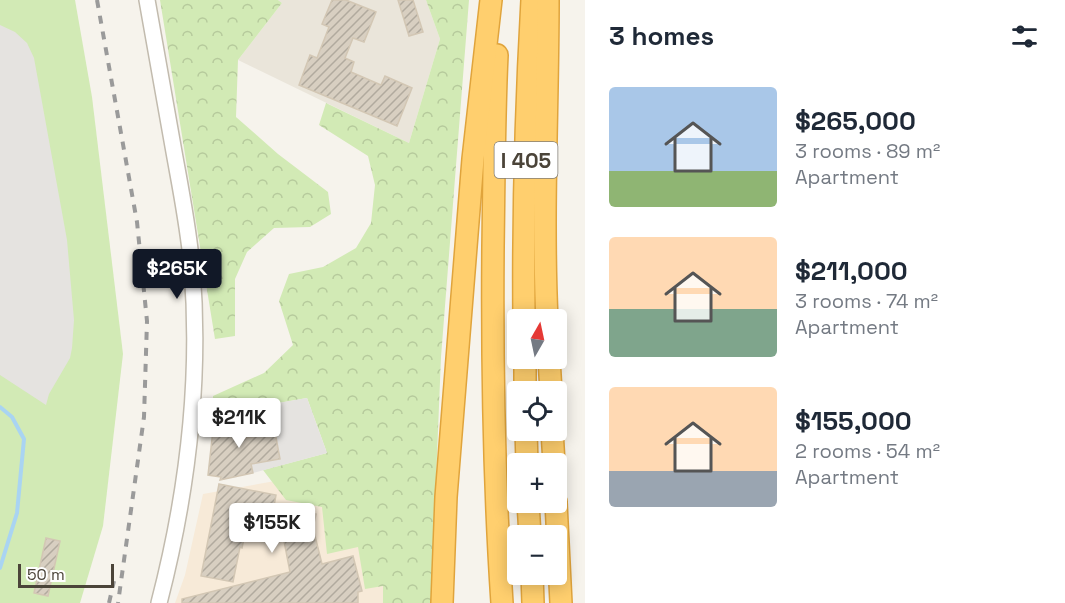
<!DOCTYPE html>
<html lang="en">
<head>
<meta charset="utf-8">
<style>
  :root { --surface:#fff; --page:#f6f6f7; --text:#1f2937; --muted:#747a83; --accent:#111827 }
  body { margin:0; font-family:"Space Grotesk",sans-serif; background:var(--page); color:var(--text); height:100vh; display:flex; flex-direction:column; font-size:22px; white-space:nowrap }
  * { box-sizing:border-box; margin:0 }
  p { font-size:20px; color:var(--muted) }
  .icon { flex:none; width:33px; height:33px; fill:none; stroke:currentColor; stroke-width:2; stroke-linecap:round; stroke-linejoin:round }
  .map { position:relative; flex:1; overflow:hidden }
  .sheet { display:flex; flex-direction:column; background:var(--surface); width:480px }
  .sheet>* { flex:none }
  .needle { width:39px; rotate:9deg }
  .fabs { position:absolute; left:507px; top:309px; display:grid; gap:12px }
  .fabs a { display:grid; place-items:center; width:60px; height:60px; border-radius:6px; background:var(--surface); box-shadow:0 3px 15px #0003; font-size:30px }
  .scale { position:absolute; left:18px; bottom:15px; width:96px; box-sizing:border-box; padding-left:6px; border:3px solid #4b4439; border-top:0; font-size:16px; line-height:21px; white-space:nowrap; color:#4b4439; -webkit-text-stroke:4px #fff; paint-order:stroke }
  .price { position:absolute; translate:-50% -51px; padding:0 14px; border-radius:6px; background:#fff; color:#222; font-size:20px; line-height:39px; filter:drop-shadow(0 2px 3px #0008) }
  .price::after { content:''; position:absolute; left:50%; top:36px; width:18px; height:14px; margin-left:-9px; background:inherit; clip-path:polygon(0 0,100% 0,50% 100%) }
  .price.selected { background:var(--accent); color:#fff }
  ul { padding:0; list-style:none }
  li { display:flex; align-items:center; gap:18px; height:150px; padding:0 24px }
  li span { display:grid; place-items:center; flex:none; width:168px; height:120px; border-radius:6px; color:#555 }
  li>.icon { margin-inline-start:auto }
  span .icon { width:72px; height:72px; fill:#fffc; stroke-width:1 }
  li b { font-size:26px }
  h2 { display:flex; justify-content:space-between; align-items:center; height:72px; padding:0 24px; font-size:26px }
  main { display:flex; flex:1; min-height:0 }
  .map>svg:first-child { display:block }
  .residential { fill:#eae5da }
  .commercial { fill:#f7ead8 }
  .green { fill:#d2eab5 }
  .forest { fill:url(#forest-crowns) }
  .parking { fill:#e5e3e0 }
  .lines { fill:none; stroke-linecap:round; stroke-linejoin:round }
  .stream { stroke:#a9d4f2; stroke-width:4 }
  .building { fill:url(#building-hatch); stroke:#d3c7b4; stroke-width:1.5 }
  .tertiary-casing { stroke:#c2bbae; stroke-width:18 }
  .motorway-casing { stroke:#e0a43c; stroke-width:24 }
  .tertiary { stroke:#fff; stroke-width:15 }
  .motorway { stroke:#ffcf6e; stroke-width:21 }
  .rail { stroke:#9a9a9a; stroke-width:4; stroke-dasharray:8 8; stroke-linecap:butt }
  .labels { text-anchor:middle; dominant-baseline:central; stroke-width:4.5; stroke-linejoin:round; paint-order:stroke }
  .shield { fill:#fff; stroke:#817c74; stroke-width:1.5 }
  .shield-label { font-size:21px; font-weight:bold; fill:#4b4439 }
</style>
</head>
<body>
<main>
<div class="map">
<svg width="585" height="603" viewBox="0 0 585 603">
  <defs>
    <pattern id="forest-crowns" width="20" height="18" patternUnits="userSpaceOnUse" patternTransform="scale(1.5)"><rect width="20" height="18" fill="#d2eab5"/><path d="M2 6a3 3 0 1 1 6 0M12 15a3 3 0 1 1 6 0" fill="none" stroke="#b6ca9c"/></pattern>
    <pattern id="building-hatch" width="6" height="6" patternUnits="userSpaceOnUse" patternTransform="scale(1.5)"><rect width="6" height="6" fill="#d8cfc1"/><path d="M-1 1l2-2M0 6l6-6M5 7l2-2" fill="none" stroke="#b1aa9e"/></pattern>
  </defs>
  <rect width="100%" height="100%" fill="#f6f3ec"/>
  <path class="residential" d="M278 0H426L440 39 409 143 238 60 282 3Z"/>
  <path class="commercial" d="M431 453 426 603H175L185 575 203 494Z"/>
  <path class="green" d="M0 0H75L92 97 123 354 103 526 80 603H0Z"/>
  <g class="forest">
    <path d="M160 0H278L282 3 238 60 236 117 278 154 328 192 331 214 310 227 274 228 247 252 235 279V336L215 339Z"/>
    <path d="M426 0H469L441 357 431 603H383V586L365 589 358 547 327 554 322 507 286 500 263 470 327 453 307 398 213 415V396L264 373 293 345 279 301 289 274 323 267 356 248 371 223 375 185 368 156 319 125 326 103 409 143 440 39Z"/>
  </g>
  <g class="parking">
    <path d="M0 25 15 32 27 43 34 58 67 240 74 320 72 348 70 358 49 394 46 405 0 375Z"/>
    <path d="M307 398 327 453 253 473 243 416V409Z"/>
  </g>
  <g class="lines">
    <path class="stream" d="M0 407 12 417 24 439 17 513 0 568"/>
  </g>
  <g class="building">
    <path d="M332 0H346L376 12 364 42 353 38 345 58 354 62 351 72 381 85 385 76 412 88 397 126 299 85 310 55 317 58 329 27 322 24Z"/>
    <path d="M398 0H413L423 32 409 36Z"/>
    <path d="M243 416 246 438 275 432 280 459 251 464 253 473 220 480 221 477 208 475 214 421Z"/>
    <path d="M219 484 276 495 274 506 316 514 313 528 322 564 353 556 362 591 358 592V603H182V599L290 572 284 541 245 534 242 548 240 547 233 582 201 576Z"/>
    <path d="M46 538 60 541 48 596 34 593Z"/>
  </g>
  <g class="lines">
    <defs>
      <path id="tertiary" d="M147 0C156 51 165 102 174 152 181 191 189 230 192 269 201 380 187 495 159 603"/>
      <g id="motorway">
        <path d="M497 55C494 118 494 183 493 247 492 366 494 484 502 603"/>
        <path d="M524 320C523 213 526 106 532 0"/>
        <path d="M547 320C542 213 548 106 548 0"/>
        <path d="M525 358V392"/>
        <path d="M549 358 551 392"/>
        <path d="M526 430 527 464"/>
        <path d="M552 430 554 464"/>
        <path d="M528 502 530 536"/>
        <path d="M556 502 561 603"/>
        <path d="M532 574 533 603"/>
        <path d="M442 603 446 497 473 159 491 0"/>
      </g>
    </defs>
    <use href="#tertiary" class="tertiary-casing"/>
    <use href="#motorway" class="motorway-casing"/>
    <use href="#tertiary" class="tertiary"/>
    <use href="#motorway" class="motorway"/>
    <g class="rail">
      <path d="M97 0 137 222 147 321 144 417 118 603"/>
      <path d="M109 603 114 581"/>
    </g>
  </g>
  <g class="labels">
    <rect class="shield" x="494.5" y="142" width="63" height="36" rx="4.5"/>
    <g class="shield-label">
      <text x="526" y="160">I 405</text>
    </g>
  </g>
</svg>
<div class="fabs">
<a><svg class="needle" viewBox="-14 -14 28 28"><path d="M0-13l5 13h-10z" fill="#e53935"/><path d="M0 13l5-13h-10z" fill="#747a83"/></svg></a>
<a><svg class="icon" aria-label="locate" viewBox="0 0 24 24"><circle cx="12" cy="12" r="6"/><path d="M12 2v4M12 18v4M2 12h4M18 12h4"/></svg></a>
<a>+</a>
<a>−</a>
</div>
<div class="scale">50 m</div>
<b class="price selected" style="left:177px;top:300px">$265K</b>
<b class="price" style="left:239px;top:449px">$211K</b>
<b class="price" style="left:272px;top:554px">$155K</b>
</div>
<section class="sheet">
<h2>3 homes<svg class="icon" aria-label="filters" viewBox="0 0 24 24"><path d="M4 7h16M4 17h16"/><circle cx="9" cy="7" r="2"/><circle cx="15" cy="17" r="2"/></svg></h2>
<ul>
<li><span style="background:linear-gradient(#a9c7e8 70%,#8fb573 0)"><svg class="icon" aria-label="home" viewBox="0 0 24 24"><path d="M3 11l9-7 9 7M6 9v11h12V9"/></svg></span><div><b>$265,000</b><p>3 rooms · 89 m²</p><p>Apartment</p></div></li>
<li><span style="background:linear-gradient(#ffd9b3 60%,#7fa58c 0)"><svg class="icon" aria-label="home" viewBox="0 0 24 24"><path d="M3 11l9-7 9 7M6 9v11h12V9"/></svg></span><div><b>$211,000</b><p>3 rooms · 74 m²</p><p>Apartment</p></div></li>
<li><span style="background:linear-gradient(#ffd9b3 70%,#9aa5b1 0)"><svg class="icon" aria-label="home" viewBox="0 0 24 24"><path d="M3 11l9-7 9 7M6 9v11h12V9"/></svg></span><div><b>$155,000</b><p>2 rooms · 54 m²</p><p>Apartment</p></div></li>
</ul>
</section>
</main>
</body>
</html>
